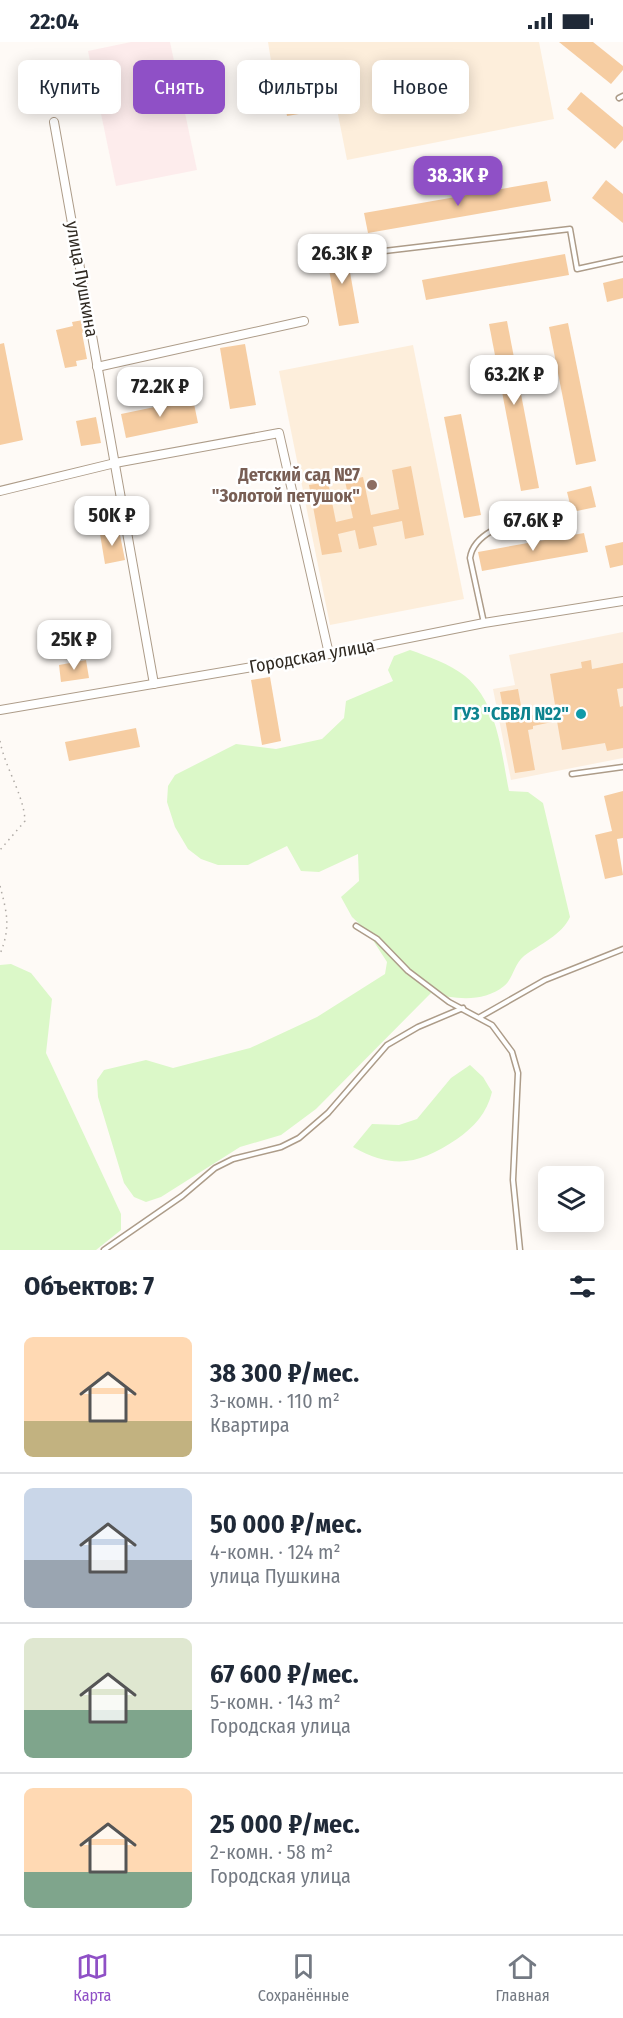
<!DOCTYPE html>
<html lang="ru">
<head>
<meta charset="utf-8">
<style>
  :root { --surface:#fff; --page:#f6f6f7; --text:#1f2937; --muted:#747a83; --line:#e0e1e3; --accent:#8f50c6 }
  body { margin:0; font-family:"Fira Sans Condensed",sans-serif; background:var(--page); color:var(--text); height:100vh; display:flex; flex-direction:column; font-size:22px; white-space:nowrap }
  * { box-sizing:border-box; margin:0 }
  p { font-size:20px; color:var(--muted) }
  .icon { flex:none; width:33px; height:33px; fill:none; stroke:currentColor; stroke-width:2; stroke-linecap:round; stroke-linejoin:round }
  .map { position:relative; height:1208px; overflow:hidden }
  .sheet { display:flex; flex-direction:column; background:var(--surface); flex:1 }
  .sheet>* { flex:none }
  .banner { position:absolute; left:18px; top:18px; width:588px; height:54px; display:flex; gap:12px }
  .buttons { position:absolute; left:538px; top:1124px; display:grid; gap:12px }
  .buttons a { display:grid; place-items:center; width:66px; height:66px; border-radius:9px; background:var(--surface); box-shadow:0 3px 15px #0003; font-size:30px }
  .price { position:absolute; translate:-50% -51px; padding:0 14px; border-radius:12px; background:#fff; color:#222; font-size:20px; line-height:39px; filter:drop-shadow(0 2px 3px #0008) }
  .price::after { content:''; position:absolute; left:50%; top:36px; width:18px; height:14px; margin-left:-9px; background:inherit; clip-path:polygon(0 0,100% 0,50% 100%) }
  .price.selected { background:var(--accent); color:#fff }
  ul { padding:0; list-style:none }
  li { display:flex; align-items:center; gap:18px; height:150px; padding:0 24px }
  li+li { border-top:2px solid var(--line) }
  li span { display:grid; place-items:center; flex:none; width:168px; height:120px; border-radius:9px; color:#555 }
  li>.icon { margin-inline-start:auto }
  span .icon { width:72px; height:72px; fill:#fffc; stroke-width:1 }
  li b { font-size:26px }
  h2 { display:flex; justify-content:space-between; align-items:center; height:72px; padding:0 24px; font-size:26px }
  .pill { padding:0 21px; border-radius:9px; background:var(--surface); box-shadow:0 3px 15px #0003; font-size:21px; line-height:54px }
  .pill.selected { background:var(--accent); color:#fff }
  .status { display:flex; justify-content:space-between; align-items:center; height:42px; padding:0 30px; background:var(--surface); direction:ltr }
  .status svg { height:16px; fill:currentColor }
  .tab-bar { display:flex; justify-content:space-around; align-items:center; height:84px; border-top:2px solid var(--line); background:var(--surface); font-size:16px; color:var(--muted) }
  .tab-bar a { display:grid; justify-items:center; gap:3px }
  .tab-bar .selected { color:var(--accent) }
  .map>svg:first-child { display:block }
  .built { fill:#fceede }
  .industrial { fill:#fdecec }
  .education { fill:#fdeedb }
  .green { fill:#dbf8c8 }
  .building { fill:#f6cda2 }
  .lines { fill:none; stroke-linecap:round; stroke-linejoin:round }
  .lane-casing { stroke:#ad9c89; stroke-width:7 }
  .street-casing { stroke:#ad9c89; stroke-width:10 }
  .path { stroke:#afaaa5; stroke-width:1.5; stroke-dasharray:1.5 4.5; stroke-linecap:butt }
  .lane { stroke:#fff; stroke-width:4 }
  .street { stroke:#fff; stroke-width:8 }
  .education-dot { fill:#8d6e63; stroke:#fff; stroke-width:2 }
  .culture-dot { fill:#0f9aa8; stroke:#fff; stroke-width:2 }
  .labels { text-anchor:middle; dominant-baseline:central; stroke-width:5; stroke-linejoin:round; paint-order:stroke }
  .street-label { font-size:18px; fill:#302a22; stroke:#fff }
  .education-label { font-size:18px; font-weight:bold; fill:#785e54; stroke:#fff; text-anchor:end }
  .culture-label { font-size:18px; font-weight:bold; fill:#0d838f; stroke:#fff; text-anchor:end }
</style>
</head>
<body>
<div class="status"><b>22:04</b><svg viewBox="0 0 49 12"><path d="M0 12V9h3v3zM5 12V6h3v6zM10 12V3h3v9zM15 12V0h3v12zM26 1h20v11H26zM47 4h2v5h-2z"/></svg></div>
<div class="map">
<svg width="623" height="1208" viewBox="0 0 623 1208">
  <rect width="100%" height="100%" fill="#fefaf6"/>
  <path class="built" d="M623 590V716L511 738 493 647 515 643 509 613Z"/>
  <path class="industrial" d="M131 0H170L197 128 116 144 88 9Z"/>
  <g class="education">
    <path d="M268 0H539L554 77 347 118 328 22 272 25Z"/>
    <path d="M413 303 464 557 330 583 279 329Z"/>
  </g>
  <g class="green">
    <path d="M410 608C427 614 450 622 465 634 498 661 501 710 509 749L528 750 543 761 570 875C562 893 540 902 524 914 514 922 513 937 504 944 483 961 455 957 431 951L316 1067 281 1093 240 1105 161 1155 146 1160 134 1155 124 1141 98 1055 97 1038 104 1028 146 1018 173 1026 250 1006 317 975 385 932 387 920 367 889 352 875 341 855 359 839 358 812 319 830 301 829 287 804 248 823H218L201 817 188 807 175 785 167 760 168 744 175 733 236 702 276 707 322 697 344 676 346 659 393 639 388 628 394 614Z"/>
    <path d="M11 922 31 931 52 957 46 1011 121 1172V1188L96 1208H0V923Z"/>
    <path d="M470 1023 483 1035 492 1050C487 1071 474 1085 457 1097 420 1122 394 1128 353 1105L372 1082 399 1083 417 1077 451 1036Z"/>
  </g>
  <g class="building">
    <path d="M559 0H593L623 24V28L611 42Z"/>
    <path d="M305 39 311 70 287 74 281 43Z"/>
    <path d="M581 50 623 85V98L615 107 567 67Z"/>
    <path d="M606 138 623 152V181L592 156Z"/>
    <path d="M547 139 551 159 368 191 364 171Z"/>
    <path d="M345 202 359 281 339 284 325 205Z"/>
    <path d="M565 212 569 233 426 258 422 238Z"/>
    <path d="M623 236V256L607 260 603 241Z"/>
    <path d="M83 278 85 290 82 291 87 317 76 319 77 324 65 326 56 288 73 284 72 280Z"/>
    <path d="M507 279 539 446 521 449 489 282Z"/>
    <path d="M568 281 596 419 576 423 549 285Z"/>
    <path d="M4 301 23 398 0 403V302Z"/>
    <path d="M245 302 256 363 230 367 220 306Z"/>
    <path d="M193 357 198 381 126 396 121 372Z"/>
    <path d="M461 372 481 473 464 476 444 375Z"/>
    <path d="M96 375 101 401 81 404 76 379Z"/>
    <path d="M411 424 424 493 405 497 402 479 373 485 377 503 359 507 355 488 338 492 342 510 322 513 309 443 328 440 336 480 353 476 345 439 363 435 371 473 399 467 392 428Z"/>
    <path d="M591 444 596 465 572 470 567 450Z"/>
    <path d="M119 488 125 518 105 522 100 492Z"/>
    <path d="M584 491 588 510 482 529 478 510Z"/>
    <path d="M623 500V523L610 526 605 504Z"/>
    <path d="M86 618 89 636 61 640 59 623Z"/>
    <path d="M591 618 592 627 623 621V646L617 647 620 665 623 664V706L607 709 605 701 562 708 557 679 533 684V687L528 688 535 728 515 731 500 650 518 647 523 675 556 669 550 632 582 626 581 620Z"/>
    <path d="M270 635 281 699 262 703 251 638Z"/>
    <path d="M136 686 140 705 69 719 65 700Z"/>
    <path d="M623 749V796L617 797 623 833 605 837 595 793 612 789 604 754Z"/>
  </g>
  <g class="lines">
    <defs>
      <g id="lane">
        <path d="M619 56 623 54"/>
        <path d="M376 210 570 187 577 227 623 217"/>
        <path d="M484 581 470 516C474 489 512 480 534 473"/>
        <path d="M572 732 623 725"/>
        <path d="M356 884 377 897 408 929 449 960 492 983 512 1010 518 1031 513 1138 520 1208"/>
        <path d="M480 975 545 938 623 907"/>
        <path d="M104 1208 182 1154 215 1126 233 1117 281 1105 299 1096 328 1071 387 1003 418 985 463 966"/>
      </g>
      <g id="street">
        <path d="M54 80 154 642"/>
        <path d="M97 325 304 279"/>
        <path d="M0 449 115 421 279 391 329 612"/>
        <path d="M0 668 329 612 484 581 623 559"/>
      </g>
    </defs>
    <use href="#lane" class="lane-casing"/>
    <use href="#street" class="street-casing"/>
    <g class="path">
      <path d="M0 699C5 726 24 753 25 779L0 808"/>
      <path d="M0 844C7 871 11 885 0 912"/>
    </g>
    <use href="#lane" class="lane"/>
    <use href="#street" class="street"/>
  </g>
  <circle class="education-dot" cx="372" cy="443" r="6"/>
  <circle class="culture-dot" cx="581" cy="672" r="6"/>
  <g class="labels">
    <g class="street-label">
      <text transform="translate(82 237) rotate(80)">улица Пушкина</text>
      <text transform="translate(312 614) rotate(-10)">Городская улица</text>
    </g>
    <g class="education-label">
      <text x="360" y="433">Детский сад №7<tspan x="360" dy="21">"Золотой петушок"</tspan></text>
    </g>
    <g class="culture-label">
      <text x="569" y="672">ГУЗ "СБВЛ №2"</text>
    </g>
  </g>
</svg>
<div class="buttons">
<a><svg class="icon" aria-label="layers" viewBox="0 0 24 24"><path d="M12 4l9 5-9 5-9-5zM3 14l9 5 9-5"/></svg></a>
</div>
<b class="price selected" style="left:458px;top:165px">38.3K ₽</b>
<b class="price" style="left:342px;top:243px">26.3K ₽</b>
<b class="price" style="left:514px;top:364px">63.2K ₽</b>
<b class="price" style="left:160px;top:376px">72.2K ₽</b>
<b class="price" style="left:112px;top:505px">50K ₽</b>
<b class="price" style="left:533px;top:510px">67.6K ₽</b>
<b class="price" style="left:74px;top:629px">25K ₽</b>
<div class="banner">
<a class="pill">Купить</a>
<a class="pill selected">Снять</a>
<a class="pill">Фильтры</a>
<a class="pill">Новое</a>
</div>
</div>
<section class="sheet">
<h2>Объектов: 7<svg class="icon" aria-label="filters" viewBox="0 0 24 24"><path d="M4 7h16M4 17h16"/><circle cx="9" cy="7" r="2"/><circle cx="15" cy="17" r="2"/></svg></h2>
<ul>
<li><span style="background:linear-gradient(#ffd9b3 70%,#c2b280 0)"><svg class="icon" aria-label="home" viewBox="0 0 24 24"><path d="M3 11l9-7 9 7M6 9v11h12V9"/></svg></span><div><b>38 300 ₽/мес.</b><p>3-комн. · 110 m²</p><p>Квартира</p></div></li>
<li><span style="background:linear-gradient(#c9d6e8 60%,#9aa5b1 0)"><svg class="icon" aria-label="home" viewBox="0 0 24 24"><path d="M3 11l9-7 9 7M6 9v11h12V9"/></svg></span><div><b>50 000 ₽/мес.</b><p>4-комн. · 124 m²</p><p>улица Пушкина</p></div></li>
<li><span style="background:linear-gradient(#dfe7d0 60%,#7fa58c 0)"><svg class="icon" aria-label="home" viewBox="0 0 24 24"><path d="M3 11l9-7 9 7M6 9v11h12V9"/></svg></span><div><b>67 600 ₽/мес.</b><p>5-комн. · 143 m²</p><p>Городская улица</p></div></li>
<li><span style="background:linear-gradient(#ffd9b3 70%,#7fa58c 0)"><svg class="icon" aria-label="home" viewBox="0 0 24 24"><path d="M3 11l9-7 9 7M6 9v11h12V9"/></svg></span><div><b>25 000 ₽/мес.</b><p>2-комн. · 58 m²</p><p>Городская улица</p></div></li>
</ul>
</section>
<nav class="tab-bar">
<a class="selected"><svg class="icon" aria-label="map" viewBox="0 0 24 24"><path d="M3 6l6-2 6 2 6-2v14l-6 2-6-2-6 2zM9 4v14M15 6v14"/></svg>Карта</a>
<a><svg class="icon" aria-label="saved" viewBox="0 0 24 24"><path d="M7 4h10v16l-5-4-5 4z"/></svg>Сохранённые</a>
<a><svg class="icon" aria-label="home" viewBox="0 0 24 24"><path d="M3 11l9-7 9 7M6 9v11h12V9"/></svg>Главная</a>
</nav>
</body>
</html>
